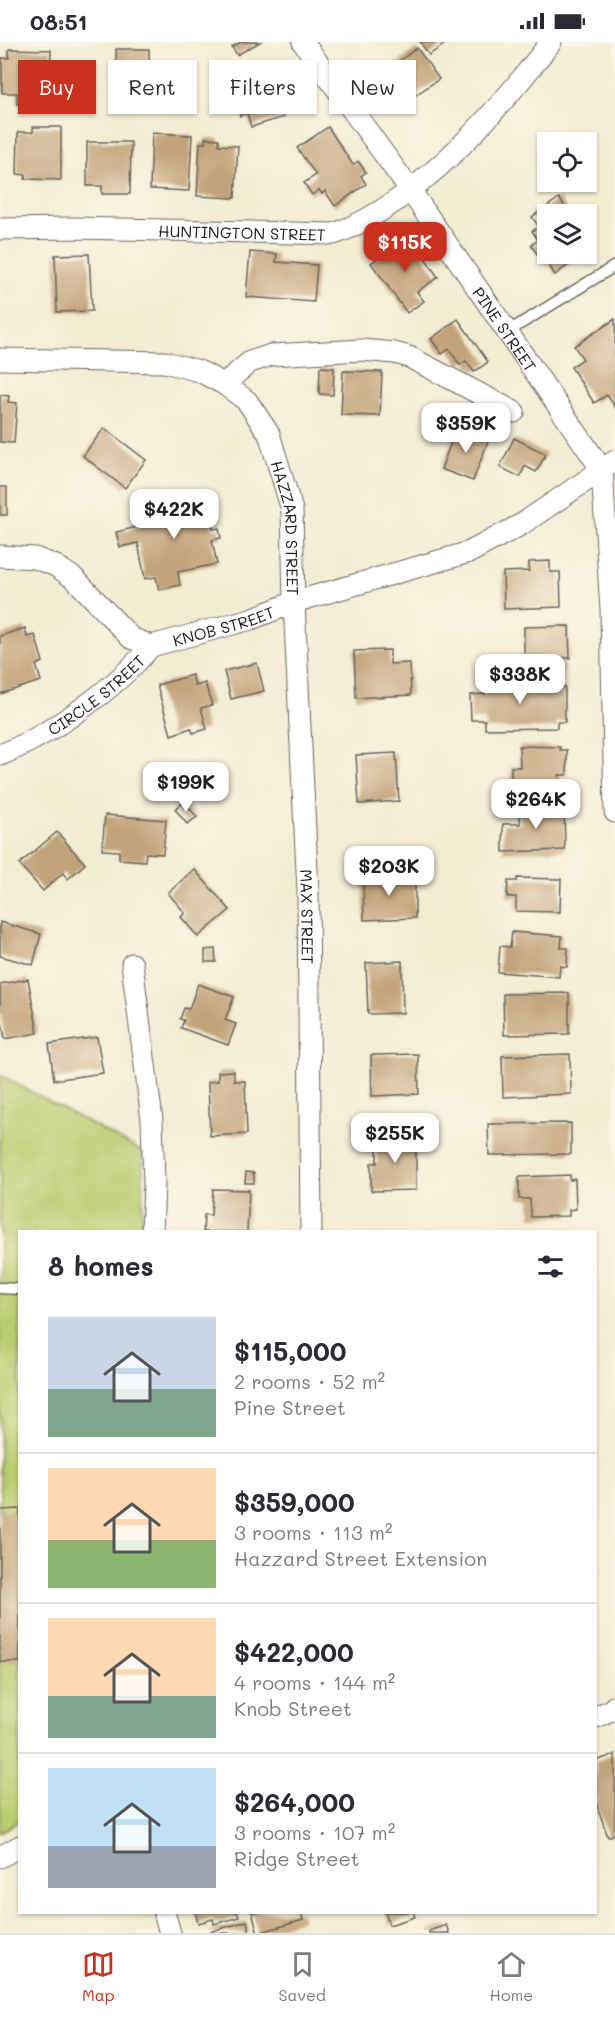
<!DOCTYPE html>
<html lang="en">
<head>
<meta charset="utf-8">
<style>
  :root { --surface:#fff; --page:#f2f2f3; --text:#2b2b33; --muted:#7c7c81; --line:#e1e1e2; --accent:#c8321e }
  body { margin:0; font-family:Mali,sans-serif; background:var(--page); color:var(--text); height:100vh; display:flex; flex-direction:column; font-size:22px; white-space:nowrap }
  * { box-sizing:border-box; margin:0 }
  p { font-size:20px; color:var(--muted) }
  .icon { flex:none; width:33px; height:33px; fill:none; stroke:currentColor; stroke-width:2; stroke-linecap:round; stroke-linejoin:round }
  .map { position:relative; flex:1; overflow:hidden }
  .side { position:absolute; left:18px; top:1188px; width:579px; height:684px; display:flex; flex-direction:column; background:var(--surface); border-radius:0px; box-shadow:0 2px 4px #0004 }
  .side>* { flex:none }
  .banner { position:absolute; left:18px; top:18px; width:579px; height:54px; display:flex; gap:12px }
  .buttons { position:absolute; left:537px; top:90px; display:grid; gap:12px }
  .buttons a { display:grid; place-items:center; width:60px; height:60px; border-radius:0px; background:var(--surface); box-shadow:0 2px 4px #0004; font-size:30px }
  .price { position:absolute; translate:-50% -51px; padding:0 14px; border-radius:12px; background:#fff; color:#222; font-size:20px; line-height:39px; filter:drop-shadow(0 2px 3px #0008) }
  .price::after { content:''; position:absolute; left:50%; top:36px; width:18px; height:14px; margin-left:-9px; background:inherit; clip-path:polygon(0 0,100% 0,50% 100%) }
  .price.selected { background:var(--accent); color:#fff }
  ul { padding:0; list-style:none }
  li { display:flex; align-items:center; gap:18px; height:150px; padding:0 30px }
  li+li { border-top:2px solid var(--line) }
  li span { display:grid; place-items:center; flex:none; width:168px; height:120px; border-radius:0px; color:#555 }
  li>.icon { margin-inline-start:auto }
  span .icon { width:72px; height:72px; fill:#fffc; stroke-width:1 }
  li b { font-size:26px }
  h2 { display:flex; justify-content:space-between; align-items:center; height:72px; padding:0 30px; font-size:26px }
  .chip { padding:0 21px; border-radius:0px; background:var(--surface); box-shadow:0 2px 4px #0004; font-size:21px; line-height:54px }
  .chip.selected { background:var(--accent); color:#fff }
  .status { display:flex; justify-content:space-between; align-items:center; height:42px; padding:0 30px; background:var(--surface); direction:ltr }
  .status svg { height:16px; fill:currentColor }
  .dock { display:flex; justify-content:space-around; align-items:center; height:84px; border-top:2px solid var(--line); background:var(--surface); font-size:16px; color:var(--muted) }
  .dock a { display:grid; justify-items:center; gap:3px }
  .dock .selected { color:var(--accent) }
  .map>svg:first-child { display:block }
  .green { fill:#bacc6f; stroke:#6b7446; stroke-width:1.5 }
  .building { fill:#c2a37a }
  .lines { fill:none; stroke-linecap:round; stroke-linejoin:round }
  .service-casing { stroke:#67655c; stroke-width:13 }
  .minor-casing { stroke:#67655c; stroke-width:23 }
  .service { stroke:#fff; stroke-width:10 }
  .minor { stroke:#fff; stroke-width:21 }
  .labels { text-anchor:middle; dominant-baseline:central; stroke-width:5; stroke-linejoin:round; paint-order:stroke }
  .street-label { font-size:16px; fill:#1c1c1c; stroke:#fcf5e5 }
</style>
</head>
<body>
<div class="status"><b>08:51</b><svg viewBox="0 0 49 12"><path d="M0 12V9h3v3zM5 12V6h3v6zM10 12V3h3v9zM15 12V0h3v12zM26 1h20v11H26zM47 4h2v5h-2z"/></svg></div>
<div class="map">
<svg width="615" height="1891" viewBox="0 0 615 1891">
  <rect width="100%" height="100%" fill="#fcf5e5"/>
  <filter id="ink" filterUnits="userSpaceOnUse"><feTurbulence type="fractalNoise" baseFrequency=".0167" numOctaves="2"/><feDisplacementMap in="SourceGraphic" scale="12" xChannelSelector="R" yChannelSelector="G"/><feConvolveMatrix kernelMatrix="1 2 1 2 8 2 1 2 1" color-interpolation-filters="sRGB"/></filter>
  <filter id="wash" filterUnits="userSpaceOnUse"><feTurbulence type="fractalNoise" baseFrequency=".008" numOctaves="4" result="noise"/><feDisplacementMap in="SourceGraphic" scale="24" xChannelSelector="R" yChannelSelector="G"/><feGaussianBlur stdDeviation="1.35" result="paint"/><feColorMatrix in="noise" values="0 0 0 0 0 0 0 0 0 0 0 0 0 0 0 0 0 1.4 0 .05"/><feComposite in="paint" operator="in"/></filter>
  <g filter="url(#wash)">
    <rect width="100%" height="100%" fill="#f3ecd3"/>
    <path class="green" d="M0 1033 143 1110 142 1189 20 1190V1778L0 1791Z"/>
    <g id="blocks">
      <g class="building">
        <path d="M241 0H260L237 13 232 5Z"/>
        <path d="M420 0H448L429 13Z"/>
        <path d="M417 6 439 37 398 65 377 35Z"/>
        <path d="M9 7 51 8 50 53 41 52V63L17 62V51H2V16H9Z"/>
        <path d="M116 7H149L150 56 117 57Z"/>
        <path d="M271 24 275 36 280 34 288 61 281 63 284 75 251 85 247 71 240 74 231 43 236 41 234 35Z"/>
        <path d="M33 85H61V138L25 137 26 133 17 132 18 90H33Z"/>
        <path d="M328 85 353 123 358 119 366 130 361 134 366 142 335 164 325 149 322 152 319 148 312 153 304 141 316 133 297 106Z"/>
        <path d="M152 91 192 93 189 149 150 147Z"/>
        <path d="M205 96 219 97V103L238 104 235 156 197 154 200 101H205Z"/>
        <path d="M87 100H131L130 152H102V144H87Z"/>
        <path d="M559 156 570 172H548V212H578L570 217 572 220 555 233 547 220 544 222 531 203 538 198 532 189 539 185 532 175Z"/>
        <path d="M410 194 438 235 417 250 424 259 407 271 371 221Z"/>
        <path d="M250 210 277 212 276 220 317 223 314 260 246 255Z"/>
        <path d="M89 212 92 269 57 270 55 213Z"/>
        <path d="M458 277 488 320 474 330 466 319 460 323 449 307 442 312 431 297Z"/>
        <path d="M615 277V365L607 353 594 361 571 325 583 317 574 304Z"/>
        <path d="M320 325 334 326 333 353 319 352Z"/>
        <path d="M343 329 382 330 380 374 341 373Z"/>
        <path d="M0 353 9 354 8 360 17 361 14 401 0 400Z"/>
        <path d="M104 386 146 418 125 446 83 414Z"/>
        <path d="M456 387 471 393 473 387 490 394 473 439 441 427Z"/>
        <path d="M514 396 546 412 536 430 525 424 520 435 500 425Z"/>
        <rect x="0" y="445" width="7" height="28"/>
        <path d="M206 453 213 487 219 486 221 496 212 498 217 522 178 530 180 543 159 548 156 535 145 537 138 501 120 505 116 490 142 484 141 478 169 460Z"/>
        <path d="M550 519V530H560L561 565 504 567 503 530 529 529V520Z"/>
        <path d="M569 584 570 616H563L564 630H524V585Z"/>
        <path d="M25 586 27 595 35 593 43 620 36 623 41 639 0 652V594Z"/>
        <path d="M390 608V622L410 621 411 653 356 656 354 609Z"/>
        <path d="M257 621 264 649 231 657 224 629Z"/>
        <path d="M192 633 195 644 205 641 212 663 201 666 207 687 193 691 191 686 171 693 157 643Z"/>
        <path d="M557 639V645H565V680H557V686L485 687V678H471L470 653 485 652V641Z"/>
        <path d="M519 704 560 705V708H567V733H559L560 739H541L540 743H520V739H511V725H520Z"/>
        <path d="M396 711 399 759 359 762 356 713Z"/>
        <path d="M184 760 197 775 187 782 175 767Z"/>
        <path d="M564 762 565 808 503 810V782H520V763Z"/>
        <path d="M105 773 166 778 163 812 146 811 145 819 119 817V809L102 808Z"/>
        <path d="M57 790 85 822 68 837 63 831 43 849 19 822Z"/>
        <path d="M194 827 230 868 198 895 181 875 185 871 168 851Z"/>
        <path d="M406 832 407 840H415V876L364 878 363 834Z"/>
        <path d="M517 836 561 837 560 870 516 869V855H507L508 839H517Z"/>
        <path d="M0 880 41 892 33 923 0 914Z"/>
        <path d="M512 890 562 894 561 906H568L567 925 560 924 559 935 498 930 500 904 510 905Z"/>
        <path d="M215 907 216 920H205V908Z"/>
        <path d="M402 919 403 971 368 972 366 921Z"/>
        <path d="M28 937 38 991 5 997 0 970V942Z"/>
        <path d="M198 942 234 955 225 978 236 982 228 1003 181 986 184 978 180 977 184 966 189 967Z"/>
        <path d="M569 951V992L504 993 503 952Z"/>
        <path d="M97 995 103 1031 54 1038 49 1002Z"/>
        <path d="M418 1012 419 1052 372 1054 371 1013Z"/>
        <path d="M570 1012 571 1052 503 1055 502 1014Z"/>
        <path d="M234 1029V1039H245L247 1092 210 1094 208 1040 218 1039V1030Z"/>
        <path d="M571 1081V1112L489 1113 488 1082Z"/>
        <path d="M377 1094H416V1148L371 1149V1121H377Z"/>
        <path d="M246 1130 254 1131V1141H245Z"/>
        <path d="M570 1133V1138L575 1137 576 1167 569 1168V1174L531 1175 530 1157H519V1135Z"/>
        <path d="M213 1147 249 1148 247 1190H203L204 1173H211Z"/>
        <path d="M20 1467V1620H0V1468Z"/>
        <path d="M615 1712V1792L608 1795 596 1761V1719Z"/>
        <path d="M195 1870H237L239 1875 214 1882 213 1877 198 1881Z"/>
        <path d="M252 1870H301L303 1878 258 1891Z"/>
        <path d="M385 1870H413L415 1875 389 1883Z"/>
        <path d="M247 1879 250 1891H209V1890Z"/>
        <path d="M446 1883 449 1891H429V1889Z"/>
      </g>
    </g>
  </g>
  <g filter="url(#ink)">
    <use href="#blocks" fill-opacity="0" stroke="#67655c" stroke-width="1.5"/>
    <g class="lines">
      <defs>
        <g id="service">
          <path d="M507 290 615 224"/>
          <path d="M0 1246 20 1247"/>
        </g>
        <g id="minor">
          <path id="s1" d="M303 0 410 148 602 428 611 568 615 770"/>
          <path id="s2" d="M0 187 74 186 334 192C417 162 498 69 551 0"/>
          <path id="s3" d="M0 317 165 320 199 329 224 342 247 359 269 392 292 468 294 560 308 850 311 1190"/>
          <path d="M224 342 250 320 271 313 362 308 395 311 409 315 440 331 514 370"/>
          <path d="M0 514 35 516 56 524 75 537 131 596 151 604"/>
          <path id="s4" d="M151 604 251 577 294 560 470 510 522 482 615 419"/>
          <path id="s5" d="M0 713C51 693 116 646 151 604"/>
          <path d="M132 922 152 1078 154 1142 152 1190"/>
          <path d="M596 1675 613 1667 615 1664"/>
          <path d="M0 1815 20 1804"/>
          <path d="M164 1870 170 1891"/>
        </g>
      </defs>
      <use href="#service" class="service-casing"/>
      <use href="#minor" class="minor-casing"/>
      <use href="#service" class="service"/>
      <use href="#minor" class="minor"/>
    </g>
  </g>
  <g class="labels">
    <g class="street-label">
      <text stroke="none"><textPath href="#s2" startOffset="242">HUNTINGTON STREET</textPath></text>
      <text stroke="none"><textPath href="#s1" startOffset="351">PINE STREET</textPath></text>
      <text stroke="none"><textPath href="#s3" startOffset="393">HAZZARD STREET</textPath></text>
      <text stroke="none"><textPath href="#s4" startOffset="75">KNOB STREET</textPath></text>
      <text stroke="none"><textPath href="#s5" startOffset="114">CIRCLE STREET</textPath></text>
      <text stroke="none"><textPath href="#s3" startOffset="783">MAX STREET</textPath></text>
    </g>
  </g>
</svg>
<div class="buttons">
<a><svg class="icon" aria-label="locate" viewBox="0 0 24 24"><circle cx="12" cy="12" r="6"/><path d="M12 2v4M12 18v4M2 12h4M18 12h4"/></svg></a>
<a><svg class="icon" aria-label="layers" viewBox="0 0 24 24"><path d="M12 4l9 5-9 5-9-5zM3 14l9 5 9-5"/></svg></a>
</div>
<b class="price selected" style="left:405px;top:231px">$115K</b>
<b class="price" style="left:466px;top:412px">$359K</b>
<b class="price" style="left:174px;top:498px">$422K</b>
<b class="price" style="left:520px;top:663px">$338K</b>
<b class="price" style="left:186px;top:771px">$199K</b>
<b class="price" style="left:536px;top:788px">$264K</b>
<b class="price" style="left:389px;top:855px">$203K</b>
<b class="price" style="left:395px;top:1122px">$255K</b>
<div class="banner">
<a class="chip selected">Buy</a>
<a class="chip">Rent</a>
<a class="chip">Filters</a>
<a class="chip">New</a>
</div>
<section class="side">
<h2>8 homes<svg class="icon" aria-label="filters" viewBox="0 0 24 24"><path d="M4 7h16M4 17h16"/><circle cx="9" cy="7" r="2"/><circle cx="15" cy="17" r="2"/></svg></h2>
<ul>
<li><span style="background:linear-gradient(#c9d6e8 60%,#7fa58c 0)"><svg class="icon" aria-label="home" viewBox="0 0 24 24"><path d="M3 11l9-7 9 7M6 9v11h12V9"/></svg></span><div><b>$115,000</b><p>2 rooms · 52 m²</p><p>Pine Street</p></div></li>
<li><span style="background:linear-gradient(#ffd9b3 60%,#8fb573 0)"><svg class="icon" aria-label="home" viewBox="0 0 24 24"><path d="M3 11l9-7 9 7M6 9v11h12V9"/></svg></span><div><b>$359,000</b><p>3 rooms · 113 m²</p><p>Hazzard Street Extension</p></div></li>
<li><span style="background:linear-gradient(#ffd9b3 65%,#7fa58c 0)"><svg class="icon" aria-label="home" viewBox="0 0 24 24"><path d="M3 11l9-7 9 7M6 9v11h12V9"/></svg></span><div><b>$422,000</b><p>4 rooms · 144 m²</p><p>Knob Street</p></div></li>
<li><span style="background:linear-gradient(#bfe0f5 65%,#9aa5b1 0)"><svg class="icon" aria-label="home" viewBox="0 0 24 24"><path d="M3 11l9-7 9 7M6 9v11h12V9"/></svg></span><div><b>$264,000</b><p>3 rooms · 107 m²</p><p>Ridge Street</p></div></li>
</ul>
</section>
</div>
<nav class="dock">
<a class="selected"><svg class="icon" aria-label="map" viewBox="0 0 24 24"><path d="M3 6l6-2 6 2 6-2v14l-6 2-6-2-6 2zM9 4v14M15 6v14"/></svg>Map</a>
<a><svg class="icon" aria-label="saved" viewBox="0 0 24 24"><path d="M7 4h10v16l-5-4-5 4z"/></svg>Saved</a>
<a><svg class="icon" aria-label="home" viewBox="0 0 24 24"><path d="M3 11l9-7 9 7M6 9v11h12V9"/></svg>Home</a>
</nav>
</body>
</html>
